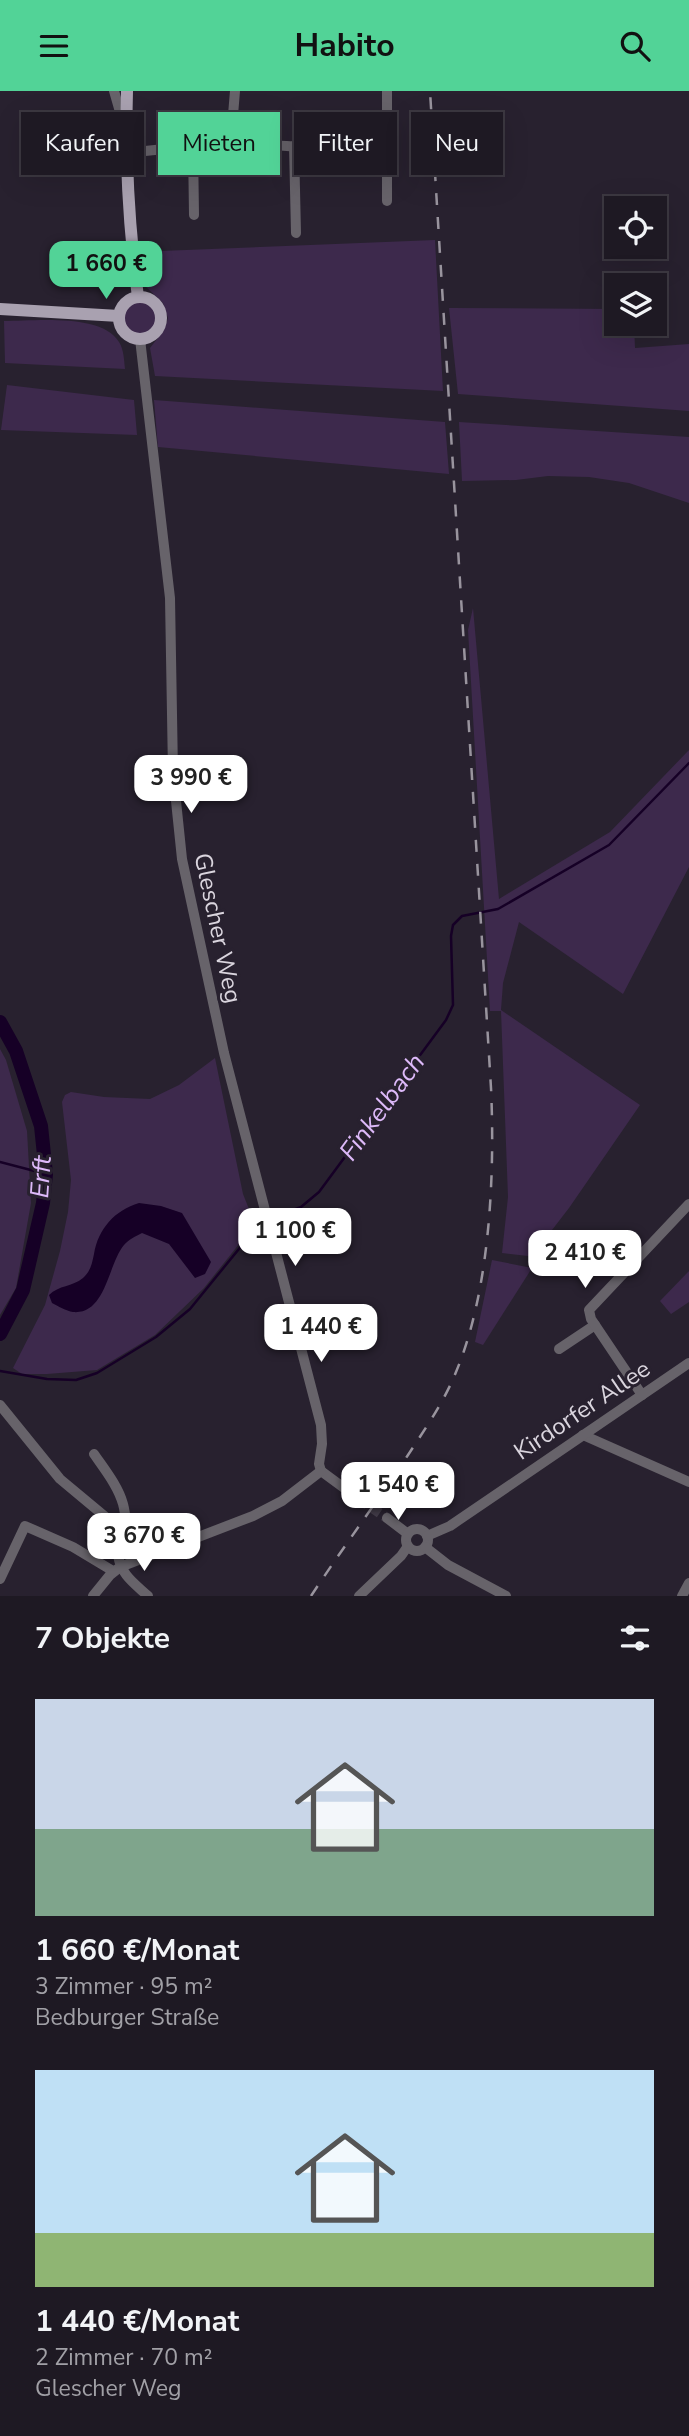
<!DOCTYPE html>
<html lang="de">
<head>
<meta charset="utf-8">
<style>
  :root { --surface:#1e1923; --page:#2b2630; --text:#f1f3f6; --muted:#a1a0a6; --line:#3c3841; --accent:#52d397 }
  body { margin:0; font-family:"Nunito Sans",sans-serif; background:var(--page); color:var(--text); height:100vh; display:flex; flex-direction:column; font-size:26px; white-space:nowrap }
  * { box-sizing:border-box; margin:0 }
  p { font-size:23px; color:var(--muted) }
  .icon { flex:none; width:38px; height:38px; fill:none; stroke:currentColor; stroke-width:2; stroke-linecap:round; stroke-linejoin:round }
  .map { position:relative; height:1505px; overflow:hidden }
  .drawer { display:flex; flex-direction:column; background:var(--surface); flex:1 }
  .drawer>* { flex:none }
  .guide { position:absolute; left:21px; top:21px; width:648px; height:63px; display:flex; gap:14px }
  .fabs { position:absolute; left:604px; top:105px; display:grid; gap:14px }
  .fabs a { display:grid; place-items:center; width:63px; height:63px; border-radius:0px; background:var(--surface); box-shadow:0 7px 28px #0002,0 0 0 2px var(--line); font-size:35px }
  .price { position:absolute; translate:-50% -60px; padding:0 16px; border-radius:14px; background:#fff; color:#222; font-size:23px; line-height:46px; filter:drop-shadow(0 2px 4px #0008) }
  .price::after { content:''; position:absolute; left:50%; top:42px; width:21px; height:16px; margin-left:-10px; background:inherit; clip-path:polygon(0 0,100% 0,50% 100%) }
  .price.selected { background:var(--accent); color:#111 }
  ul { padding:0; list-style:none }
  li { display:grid; align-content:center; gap:14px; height:371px; padding:0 35px }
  li span { display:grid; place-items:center; height:217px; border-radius:0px; color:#555 }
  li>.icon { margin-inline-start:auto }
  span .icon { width:126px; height:126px; fill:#fffc; stroke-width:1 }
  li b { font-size:30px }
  h2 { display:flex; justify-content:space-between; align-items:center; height:84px; padding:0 35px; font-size:30px }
  .chip { padding:0 24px; border-radius:0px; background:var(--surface); box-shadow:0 7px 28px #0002,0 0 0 2px var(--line); font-size:24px; line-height:63px }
  .chip.selected { background:var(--accent); color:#111 }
  header { display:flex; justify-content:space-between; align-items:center; height:91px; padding:0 35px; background:var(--accent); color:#111; font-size:32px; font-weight:700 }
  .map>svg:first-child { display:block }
  .green { fill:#3d294c }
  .water { fill:#160026 }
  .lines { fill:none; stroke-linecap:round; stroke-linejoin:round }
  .stream { stroke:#160026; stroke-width:2.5 }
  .river { stroke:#160026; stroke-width:14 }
  .minor-tunnel { stroke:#433c49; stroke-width:10; stroke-dasharray:10 5; stroke-linecap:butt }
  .minor { stroke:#67636a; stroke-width:10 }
  .major { stroke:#a9a1b0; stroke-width:12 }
  .rail { stroke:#99949e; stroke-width:2.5; stroke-dasharray:12 12; stroke-linecap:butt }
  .labels { text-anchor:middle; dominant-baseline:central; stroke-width:6; stroke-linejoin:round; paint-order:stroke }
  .street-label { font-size:24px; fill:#dad5de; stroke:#28212f }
  .water-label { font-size:26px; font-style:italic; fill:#ddb9f9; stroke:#28212f }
</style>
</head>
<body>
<header><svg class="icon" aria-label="menu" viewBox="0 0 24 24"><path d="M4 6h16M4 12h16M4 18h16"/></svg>Habito<svg class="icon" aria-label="search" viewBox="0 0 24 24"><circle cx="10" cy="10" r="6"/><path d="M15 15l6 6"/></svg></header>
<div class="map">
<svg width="689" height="1505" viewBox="0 0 689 1505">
  <rect width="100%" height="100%" fill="#28212f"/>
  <g class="green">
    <path d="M435 149 443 300 155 285 150 257 164 239 168 227 163 212 145 195 135 161Z"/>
    <circle cx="140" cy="227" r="16"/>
    <path d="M449 217 616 218V233H634L635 257 689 253V320L458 303Z"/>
    <path d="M4 230C34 230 102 222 119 251 124 259 124 269 125 278L5 272Z"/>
    <path d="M7 294 134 309 137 344 1 339Z"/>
    <path d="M154 309 445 331 449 383 158 356Z"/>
    <path d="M459 331 689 346V412L629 392 589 386 548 385 516 389 462 390Z"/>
    <path d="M473 517 499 808 610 741 689 659V776L623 903 519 831 503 892 501 919 640 1014 569 1117 535 1161 528 1165 502 1162 508 1106 501 920H490L468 539Z"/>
    <path d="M0 958 6 969 27 1040 31 1112 16 1197 0 1224Z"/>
    <path d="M215 967 243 1103 255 1133 204 1197 155 1244 97 1279 47 1283H22L13 1277 45 1214 60 1160 68 1121 71 1089 62 1011 65 1004 71 1001 104 1006 150 1008 179 994Z"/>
    <path d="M492 1169 532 1177 483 1254 475 1251Z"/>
    <path d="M689 1180V1211L671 1223 660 1210Z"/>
  </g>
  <path class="water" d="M139 1112 161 1115 182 1122 211 1171 205 1183 195 1187 169 1153 142 1142C136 1145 128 1149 124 1154 108 1173 106 1224 73 1221 66 1220 58 1215 52 1212L49 1204C59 1194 72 1196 83 1187 91 1180 92 1172 94 1163 98 1138 115 1119 139 1112Z"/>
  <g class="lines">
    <g class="stream">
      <path d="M0 1071 46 1083"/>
      <path d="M272 1127 301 1116 319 1101 446 929 453 914 451 845 453 834 462 825 498 818 609 754 689 672"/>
      <path d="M0 1280 47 1288 76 1289 97 1282 156 1246 190 1218 260 1132 266 1130"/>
    </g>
    <path class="river" d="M0 931 16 960 41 1035 46 1083 43 1112 23 1199 0 1243"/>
    <path class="minor-tunnel" d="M359 1408 387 1427"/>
    <g class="minor">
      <path d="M114 0 120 21 127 20"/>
      <path d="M231 48C259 51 292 60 319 52 344 44 360 32 387 32"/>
      <path d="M193 55 194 124"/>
      <path d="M294 55 296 142"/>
      <path d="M126 62 193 55 231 48 235 0"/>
      <path d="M387 110V0"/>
      <path d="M140 248 170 507 173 681 182 768 224 962 321 1334 322 1353 319 1373 321 1380"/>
      <path d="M559 1258 595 1234"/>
      <path d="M642 1304 591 1228 589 1219 689 1113"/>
      <path d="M0 1314 60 1388 126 1443"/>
      <path d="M583 1344 689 1391"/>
      <path d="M94 1363C105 1379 118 1395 123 1413 127 1428 126 1443 131 1458L118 1464C121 1484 134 1492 148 1505"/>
      <path d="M321 1380 359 1408"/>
      <path d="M387 1427 408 1443"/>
      <circle cx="417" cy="1449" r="11"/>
      <path d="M427 1445 450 1435 689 1272"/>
      <path d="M425 1456 448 1474 506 1505"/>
      <path d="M0 1488 25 1435 73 1456 113 1480"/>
      <path d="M93 1505 110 1484 120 1476 253 1425 282 1410 321 1380"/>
      <path d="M359 1505 401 1465 408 1455"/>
      <path d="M682 1505 689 1492"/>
    </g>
    <g class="major">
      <path d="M127 0C125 69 129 137 138 206"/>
      <circle cx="140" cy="227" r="21"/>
      <path d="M0 218 119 225"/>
    </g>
    <path class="rail" d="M311 1505C342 1458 376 1412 408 1364 425 1338 444 1311 456 1281 490 1200 495 1084 491 997L430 0"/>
  </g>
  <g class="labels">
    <g class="street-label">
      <text transform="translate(218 837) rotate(78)">Glescher Weg</text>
      <text transform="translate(582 1319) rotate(-34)">Kirdorfer Allee</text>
    </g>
    <g class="water-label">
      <text transform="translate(382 1016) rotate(-54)">Finkelbach</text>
      <text transform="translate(41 1086) rotate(-86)">Erft</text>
    </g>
  </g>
</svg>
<div class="fabs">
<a><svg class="icon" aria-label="locate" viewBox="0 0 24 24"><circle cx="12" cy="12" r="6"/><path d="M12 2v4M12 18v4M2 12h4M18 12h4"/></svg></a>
<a><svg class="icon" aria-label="layers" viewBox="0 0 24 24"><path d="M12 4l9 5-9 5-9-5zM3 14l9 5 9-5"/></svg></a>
</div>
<b class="price selected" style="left:106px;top:210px">1 660 €</b>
<b class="price" style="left:191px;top:724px">3 990 €</b>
<b class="price" style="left:295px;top:1177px">1 100 €</b>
<b class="price" style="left:585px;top:1199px">2 410 €</b>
<b class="price" style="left:321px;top:1273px">1 440 €</b>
<b class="price" style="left:398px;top:1431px">1 540 €</b>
<b class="price" style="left:144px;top:1482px">3 670 €</b>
<div class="guide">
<a class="chip">Kaufen</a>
<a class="chip selected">Mieten</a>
<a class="chip">Filter</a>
<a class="chip">Neu</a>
</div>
</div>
<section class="drawer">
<h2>7 Objekte<svg class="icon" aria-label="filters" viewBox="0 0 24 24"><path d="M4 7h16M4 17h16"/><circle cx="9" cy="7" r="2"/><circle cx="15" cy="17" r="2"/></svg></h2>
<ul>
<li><span style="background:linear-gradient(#c9d6e8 60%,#7fa58c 0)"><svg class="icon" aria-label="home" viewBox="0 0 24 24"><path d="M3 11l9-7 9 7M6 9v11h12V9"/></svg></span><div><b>1 660 €/Monat</b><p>3 Zimmer · 95 m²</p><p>Bedburger Straße</p></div></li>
<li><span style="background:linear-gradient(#bfe0f5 75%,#8fb573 0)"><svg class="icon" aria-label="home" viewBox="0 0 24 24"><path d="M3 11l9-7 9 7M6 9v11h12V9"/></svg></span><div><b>1 440 €/Monat</b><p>2 Zimmer · 70 m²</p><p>Glescher Weg</p></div></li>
</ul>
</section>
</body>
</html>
